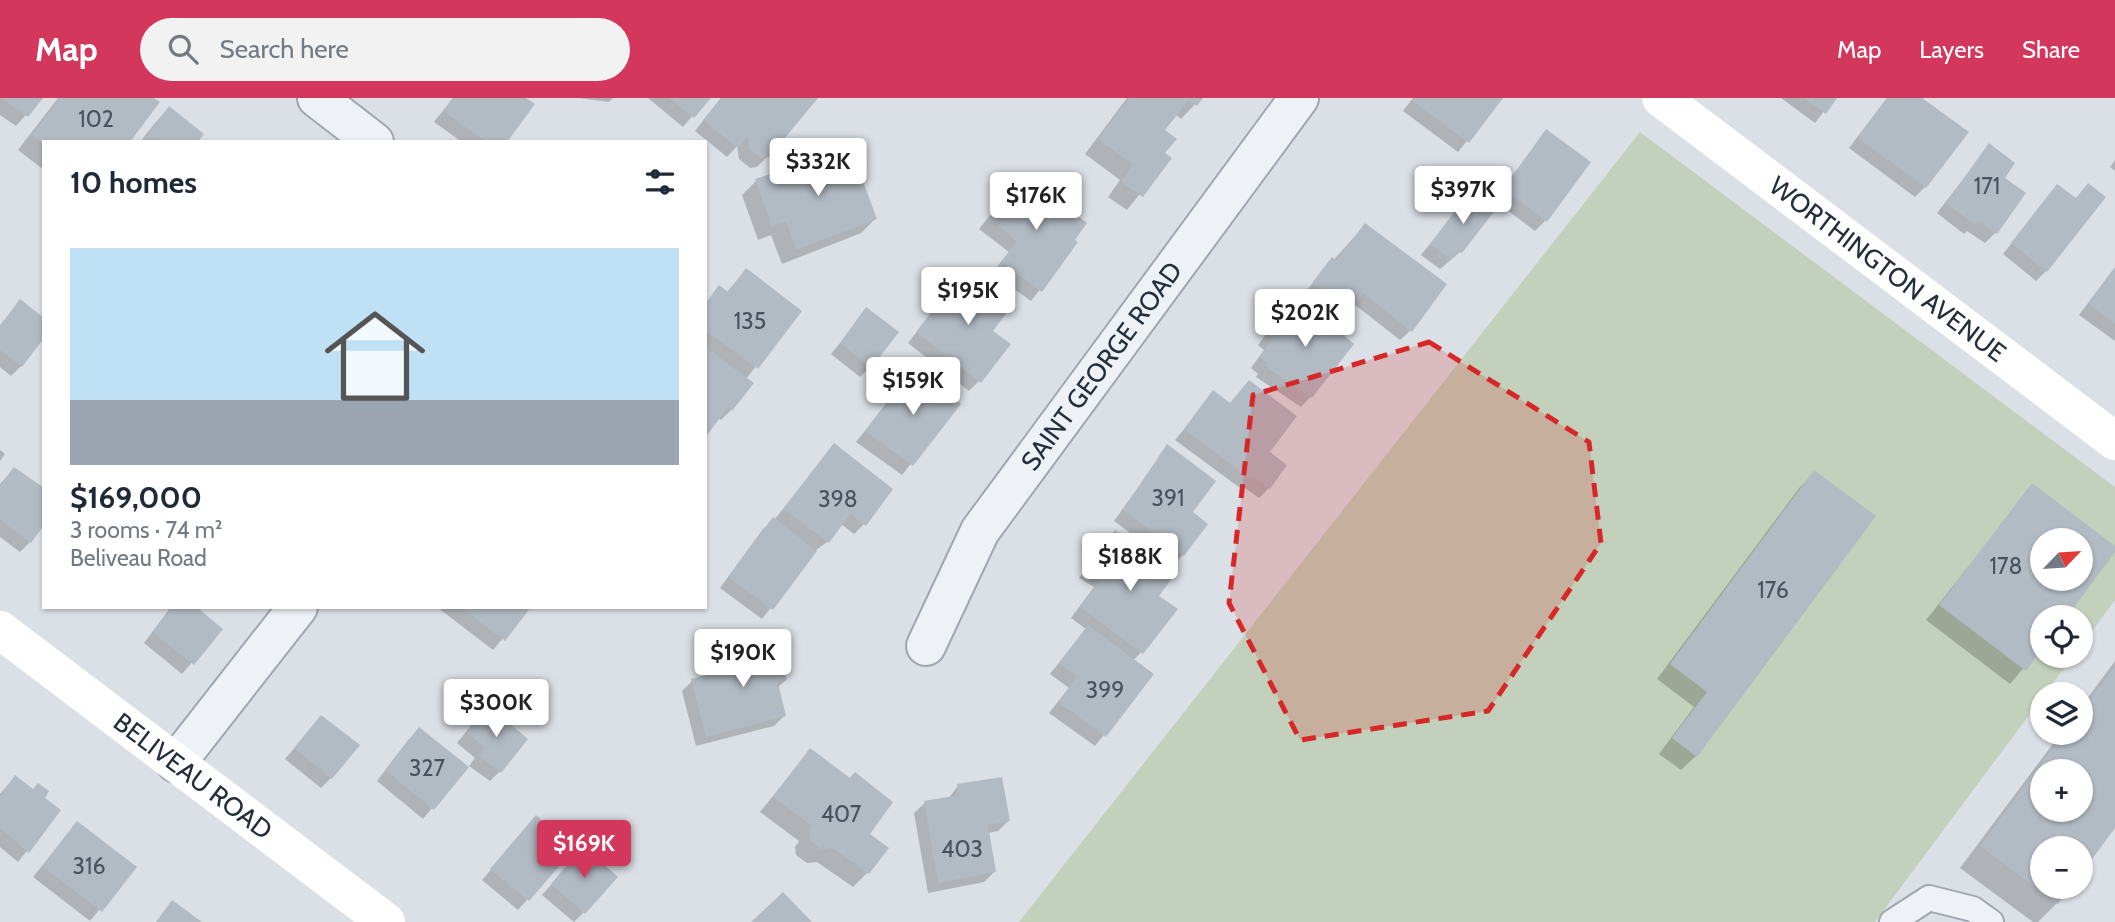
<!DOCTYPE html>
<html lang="en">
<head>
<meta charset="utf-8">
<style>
  :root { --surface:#fff; --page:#f2f2f3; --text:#1f2937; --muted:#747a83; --accent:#d3385c }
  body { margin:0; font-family:Cabin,sans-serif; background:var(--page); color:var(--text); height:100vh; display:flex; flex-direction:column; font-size:26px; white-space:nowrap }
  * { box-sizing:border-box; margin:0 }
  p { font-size:23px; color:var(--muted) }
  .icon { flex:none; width:38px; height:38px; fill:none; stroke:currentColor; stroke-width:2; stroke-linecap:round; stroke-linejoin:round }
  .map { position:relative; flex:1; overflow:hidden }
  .side { position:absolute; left:42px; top:42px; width:665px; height:469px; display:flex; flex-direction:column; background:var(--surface); border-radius:0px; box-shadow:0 2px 5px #0004 }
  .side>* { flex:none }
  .needle { width:46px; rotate:65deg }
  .buttons { position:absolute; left:2030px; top:430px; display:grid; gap:14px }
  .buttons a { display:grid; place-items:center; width:63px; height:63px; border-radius:50%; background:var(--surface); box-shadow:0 2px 5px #0004; font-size:35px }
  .price { position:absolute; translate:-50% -60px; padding:0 16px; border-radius:7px; background:#fff; color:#222; font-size:23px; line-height:46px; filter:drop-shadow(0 2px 4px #0008) }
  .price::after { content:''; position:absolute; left:50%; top:42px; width:21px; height:16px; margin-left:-10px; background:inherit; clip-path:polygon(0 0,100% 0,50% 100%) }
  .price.selected { background:var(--accent); color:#fff }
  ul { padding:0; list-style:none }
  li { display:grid; align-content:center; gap:14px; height:371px; padding:0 28px }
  li span { display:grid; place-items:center; height:217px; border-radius:0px; color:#555 }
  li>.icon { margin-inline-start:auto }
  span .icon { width:126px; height:126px; fill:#fffc; stroke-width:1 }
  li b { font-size:30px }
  h2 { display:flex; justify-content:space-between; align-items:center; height:84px; padding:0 28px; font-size:30px }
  header { display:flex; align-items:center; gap:42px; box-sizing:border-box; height:98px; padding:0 35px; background:var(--accent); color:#fff }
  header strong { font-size:33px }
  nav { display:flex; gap:38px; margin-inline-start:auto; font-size:24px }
  .search { width:490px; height:63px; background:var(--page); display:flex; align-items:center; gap:18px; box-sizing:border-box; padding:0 24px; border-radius:38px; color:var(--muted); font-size:26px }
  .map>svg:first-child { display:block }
  .green { fill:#c3d1bc; fill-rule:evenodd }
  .shadow { fill:#0003; fill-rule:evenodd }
  .building { fill:#b2bac3; fill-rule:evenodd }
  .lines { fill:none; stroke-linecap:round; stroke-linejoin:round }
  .lane-casing { stroke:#a0a7b0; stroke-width:28 }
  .street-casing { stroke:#a0a7b0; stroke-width:42 }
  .lane { stroke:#eef1f5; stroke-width:24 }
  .street { stroke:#eef1f5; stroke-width:38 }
  .secondary { stroke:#fff; stroke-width:38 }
  .marked { fill:#d62828; fill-opacity:0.2; stroke:#d62828; stroke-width:5; stroke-dasharray:14 9; stroke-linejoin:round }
  .labels { text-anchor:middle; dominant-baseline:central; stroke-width:6; stroke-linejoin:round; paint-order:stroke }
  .number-label { font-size:23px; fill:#48525e }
  .street-label { font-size:26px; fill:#242f3d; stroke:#eaeff4 }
</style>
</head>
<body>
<header>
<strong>Map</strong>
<div class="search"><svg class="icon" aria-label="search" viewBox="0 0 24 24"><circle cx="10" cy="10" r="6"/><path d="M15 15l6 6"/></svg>Search here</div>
<nav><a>Map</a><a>Layers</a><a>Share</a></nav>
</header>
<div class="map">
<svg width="2115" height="824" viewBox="0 0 2115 824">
  <rect width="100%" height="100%" fill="#dbe0e6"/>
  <path class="green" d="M1640 34 2115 389V502L2081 548V520H2042V558H2073L1875 824H1019ZM2042 443H2081V481H2042Z"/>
  <g class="shadow">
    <path d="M0 0H41L16 28 0 17Z"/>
    <path d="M58 0H151L44 44V72L18 52Z"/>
    <path d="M453 0H523L505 44H462L434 24Z"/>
    <path d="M579 0H613L609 4Z"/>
    <path d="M648 0H707L683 29Z"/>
    <path d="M721 0H815L768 58 757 69 750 70 739 61 737 48 727 59 695 33Z"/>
    <path d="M1127 0H1201L1181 21 1175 16 1163 32 1162 55 1169 60 1127 112 1108 99 1120 82 1085 56Z"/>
    <path d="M1413 0H1501L1458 54 1403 13Z"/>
    <path d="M1781 0H1834L1815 25Z"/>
    <path d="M1887 0H1920L1925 89 1915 99 1849 50Z"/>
    <path d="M169 10 196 44H140L155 25Z"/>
    <path d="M1546 33 1545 123 1535 133 1494 102Z"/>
    <path d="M1989 48 2002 80 1995 135 1985 145 1967 133 1964 136 1937 115Z"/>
    <path d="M2115 62V73L2110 69Z"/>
    <path d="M1022 78 1076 145 1031 203 992 175 1009 154 979 131Z"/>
    <path d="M772 80 875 121 861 135 782 166 771 137 758 142 742 97 756 83Z"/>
    <path d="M2057 88 2075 101 2088 88 2046 173 2036 183 2003 156Z"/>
    <path d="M1471 95 1460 154 1440 171 1421 157Z"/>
    <path d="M1365 127 1410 233 1400 242 1354 206 1339 223 1303 196Z"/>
    <path d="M2115 169V243L2079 217Z"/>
    <path d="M746 172 799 213 746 281 731 312 721 322 718 319 705 337V206L720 190 726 195Z"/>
    <path d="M964 174 990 233 979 283 969 293 908 245Z"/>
    <path d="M20 204 21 268 11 278 0 269V227Z"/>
    <path d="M1302 205 1311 298 1301 309 1256 279 1258 276 1251 270 1264 252 1258 247 1273 227 1283 217 1288 221Z"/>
    <path d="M867 212 870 269 860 279 831 256Z"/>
    <path d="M913 272 958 306 902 377 856 344Z"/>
    <path d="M1249 284 1267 354 1269 390 1259 400 1242 388 1240 390 1175 342 1214 295 1229 307Z"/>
    <path d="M834 348 864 426 854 436 841 426 827 444 815 453 762 521 720 490 763 431 774 422Z"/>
    <path d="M1167 349 1190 415 1183 457 1173 467 1114 423Z"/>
    <path d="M0 352 5 356 0 363Z"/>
    <path d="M14 371 30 444 20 454 0 439V386Z"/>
    <path d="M1814 375 1696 658 1681 672 1659 656 1694 609 1657 581 1800 389Z"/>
    <path d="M2032 388 2115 451 2042 520V548L2010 586 1926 522ZM2042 443H2081V481H2042Z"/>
    <path d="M1115 435 1157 498 1141 554 1133 563 1152 577 1095 648 1049 615 1069 590 1050 576 1086 531 1071 520 1094 489 1079 480Z"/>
    <path d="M171 509H200L197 512 220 531 182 576 144 545Z"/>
    <path d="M437 509H529L493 552Z"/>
    <path d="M733 550 786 582 777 590 784 618 774 628 696 648 682 593 692 583 727 573 723 560Z"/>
    <path d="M2115 563V727L2081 773V751H2042V789L2057 805 2038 824H2033L1960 770 2061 635H2081V609ZM2042 674H2081V712H2042Z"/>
    <path d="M321 619 331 680 321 690 285 661Z"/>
    <path d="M477 620 500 673 490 683 469 668 475 660 457 645Z"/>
    <path d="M409 641 466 669 423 721 377 683Z"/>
    <path d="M810 652 868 736V774L853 789 817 764 807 765 796 757 795 749 799 743 760 714Z"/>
    <path d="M15 679 59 713 18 764 0 749V696Z"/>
    <path d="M958 688 1008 723 998 733 988 735 994 774 984 784 928 795 914 715 925 705 948 701Z"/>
    <path d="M77 725 134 769 90 823 33 779Z"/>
    <path d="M527 730 572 751 518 812 482 782Z"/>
    <path d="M574 761 584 814 574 824 542 797Z"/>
  </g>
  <g class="building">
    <path d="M1 0H43L28 19Z"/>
    <path d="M59 0H154L160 4 130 44H44V47L32 37Z"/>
    <path d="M453 0H526L535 6 507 44H486L443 13Z"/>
    <path d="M669 0H711L694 20Z"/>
    <path d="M721 0H818L769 59 761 60 749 51V40L747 39 738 50 703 22Z"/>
    <path d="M1129 0H1203L1197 8 1189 2 1165 32 1177 41 1165 55 1172 60 1143 99 1121 84 1133 67 1098 41Z"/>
    <path d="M1414 0H1503L1469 45 1412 3Z"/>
    <path d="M1804 0H1837L1826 16Z"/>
    <path d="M1887 0H1922L1969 34 1926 90 1858 40Z"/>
    <path d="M169 8 204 36 198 44H142Z"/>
    <path d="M1546 31 1591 64 1547 124 1503 91Z"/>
    <path d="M1989 45 2015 65 2005 80 2026 95 1997 136 1977 123 1975 127 1946 105Z"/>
    <path d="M850 48 877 121 796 152 786 123 772 129 755 81 773 75V78Z"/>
    <path d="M1022 76 1087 125 1075 142 1078 144 1042 194 1001 164 1017 143 988 120Z"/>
    <path d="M2088 85 2106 99 2047 174 2011 145 2057 86 2076 100Z"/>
    <path d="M1471 92 1496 111 1462 155 1457 153 1451 162 1430 146Z"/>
    <path d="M1365 125 1447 186 1412 234 1364 196 1351 214 1312 185 1332 159 1336 163Z"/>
    <path d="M746 170 802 213 758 271 705 232V206L719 187 728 194Z"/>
    <path d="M2115 170V226L2088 206Z"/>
    <path d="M964 172 1011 209 993 233 1011 246 981 285 916 234Z"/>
    <path d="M20 201 44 220V240L22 269 0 252V228Z"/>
    <path d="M1302 203 1354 246 1312 300 1265 268 1267 265 1259 259 1272 241 1267 236 1283 215 1289 219Z"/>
    <path d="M866 209 899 234 871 270 840 245Z"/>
    <path d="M705 249 754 285 732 313 728 309 705 340Z"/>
    <path d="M913 270 961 306 913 368 865 333Z"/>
    <path d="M1249 282 1297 318 1270 354 1287 367 1270 391 1253 379 1251 382 1184 331 1213 292 1230 305Z"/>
    <path d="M834 345 893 391 866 428 850 416 829 445 783 411Z"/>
    <path d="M1167 346 1216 383 1193 414 1208 426 1184 458 1123 412Z"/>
    <path d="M14 369 44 390V427L31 445 0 422V388Z"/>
    <path d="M1814 372 1876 418 1697 659 1672 640 1707 594 1670 566Z"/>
    <path d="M2032 385 2115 448V454L2066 520H2042V551L2026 573 1939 507ZM2042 443H2081V481H2042Z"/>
    <path d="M773 419 817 453 773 512 728 479Z"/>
    <path d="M1115 432 1175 476 1159 498 1178 511 1143 556 1080 509 1102 479 1087 469Z"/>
    <path d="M172 509H202L200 512 223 531 194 567 152 534Z"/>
    <path d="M460 509H531L505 543Z"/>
    <path d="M1088 527 1154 576 1106 639 1058 604 1077 579 1059 565Z"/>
    <path d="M776 536 787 582 778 585 786 618 706 639 691 581 738 569 732 548Z"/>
    <path d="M2115 568V730L2081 776V751H2042V789H2071L2058 806 1980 748 2064 635H2081V613ZM2042 674H2081V712H2042Z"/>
    <path d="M487 607 528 641 501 675 478 657 484 649 466 634Z"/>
    <path d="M321 617 360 647 332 681 294 650Z"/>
    <path d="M419 629 469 669 434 712 385 672Z"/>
    <path d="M810 650 850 680 855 674 893 704 870 736 889 750 869 776 832 750 822 752 810 742 809 733 812 728 773 699Z"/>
    <path d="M15 677 33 691 38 685 49 693 45 700 61 712 29 755 0 730V698Z"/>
    <path d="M1002 679 1010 723 988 727 996 774 938 785 924 703 959 697 957 686Z"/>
    <path d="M536 717 574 751 529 803 490 771Z"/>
    <path d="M77 723 137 769 102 814 42 768Z"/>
    <path d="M583 748 618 779 585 816 551 786Z"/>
    <path d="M783 794 812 824H751Z"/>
    <path d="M172 802 202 824H156Z"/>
  </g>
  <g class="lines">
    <defs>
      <path id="lane" d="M1892 824 1929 800 1973 811 1991 824"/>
      <g id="street">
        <path d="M317 0 374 44"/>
        <path id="s1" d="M926 548 980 433 1299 0"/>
        <path d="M176 665 298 509"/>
      </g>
    </defs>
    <use href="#lane" class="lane-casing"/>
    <use href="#street" class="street-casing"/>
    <use href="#lane" class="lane"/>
    <use href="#street" class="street"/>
    <g class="secondary">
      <path id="s2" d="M1661 0 2115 343"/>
      <path id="s3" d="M0 532 386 824"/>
    </g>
  </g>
  <path class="marked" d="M1429 244 1589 344 1601 445 1488 613 1300 642 1229 505 1253 297Z"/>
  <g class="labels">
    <g class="number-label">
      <text x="96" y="21">102</text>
      <text x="1987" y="88">171</text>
      <text x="750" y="223">135</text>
      <text x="1168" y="400">391</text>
      <text x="838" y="401">398</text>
      <text x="2006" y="468">178</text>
      <text x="1773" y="492">176</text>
      <text x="1105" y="592">399</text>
      <text x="427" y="670">327</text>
      <text x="841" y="716">407</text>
      <text x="962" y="751">403</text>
      <text x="89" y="768">316</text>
    </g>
    <g class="street-label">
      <text stroke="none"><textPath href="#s2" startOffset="284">WORTHINGTON AVENUE</textPath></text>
      <text stroke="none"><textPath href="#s1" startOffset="332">SAINT GEORGE ROAD</textPath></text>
      <text stroke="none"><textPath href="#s3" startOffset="242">BELIVEAU ROAD</textPath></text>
    </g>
  </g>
</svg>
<div class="buttons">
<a><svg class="needle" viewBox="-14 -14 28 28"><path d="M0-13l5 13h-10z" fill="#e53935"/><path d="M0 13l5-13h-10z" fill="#747a83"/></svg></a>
<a><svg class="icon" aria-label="locate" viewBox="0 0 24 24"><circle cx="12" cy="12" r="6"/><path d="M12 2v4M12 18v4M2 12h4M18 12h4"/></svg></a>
<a><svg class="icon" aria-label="layers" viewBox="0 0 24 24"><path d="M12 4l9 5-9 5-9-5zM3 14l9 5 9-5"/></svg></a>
<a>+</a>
<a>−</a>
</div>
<b class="price" style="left:818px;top:100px">$332K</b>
<b class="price" style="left:1463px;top:128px">$397K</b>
<b class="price" style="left:1036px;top:134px">$176K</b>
<b class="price" style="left:968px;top:229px">$195K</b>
<b class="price" style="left:1305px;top:251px">$202K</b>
<b class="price" style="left:913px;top:319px">$159K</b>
<b class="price" style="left:1130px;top:495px">$188K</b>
<b class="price" style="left:743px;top:591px">$190K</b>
<b class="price" style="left:496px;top:641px">$300K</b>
<b class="price selected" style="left:584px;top:782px">$169K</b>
<section class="side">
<h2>10 homes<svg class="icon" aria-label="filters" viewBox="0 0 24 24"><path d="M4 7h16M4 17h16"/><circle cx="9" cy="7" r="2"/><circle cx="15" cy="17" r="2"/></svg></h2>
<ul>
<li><span style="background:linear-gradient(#bfe0f5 70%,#9aa5b1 0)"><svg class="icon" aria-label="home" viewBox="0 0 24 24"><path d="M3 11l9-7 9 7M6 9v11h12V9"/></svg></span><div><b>$169,000</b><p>3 rooms · 74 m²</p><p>Beliveau Road</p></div></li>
</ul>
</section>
</div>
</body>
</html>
